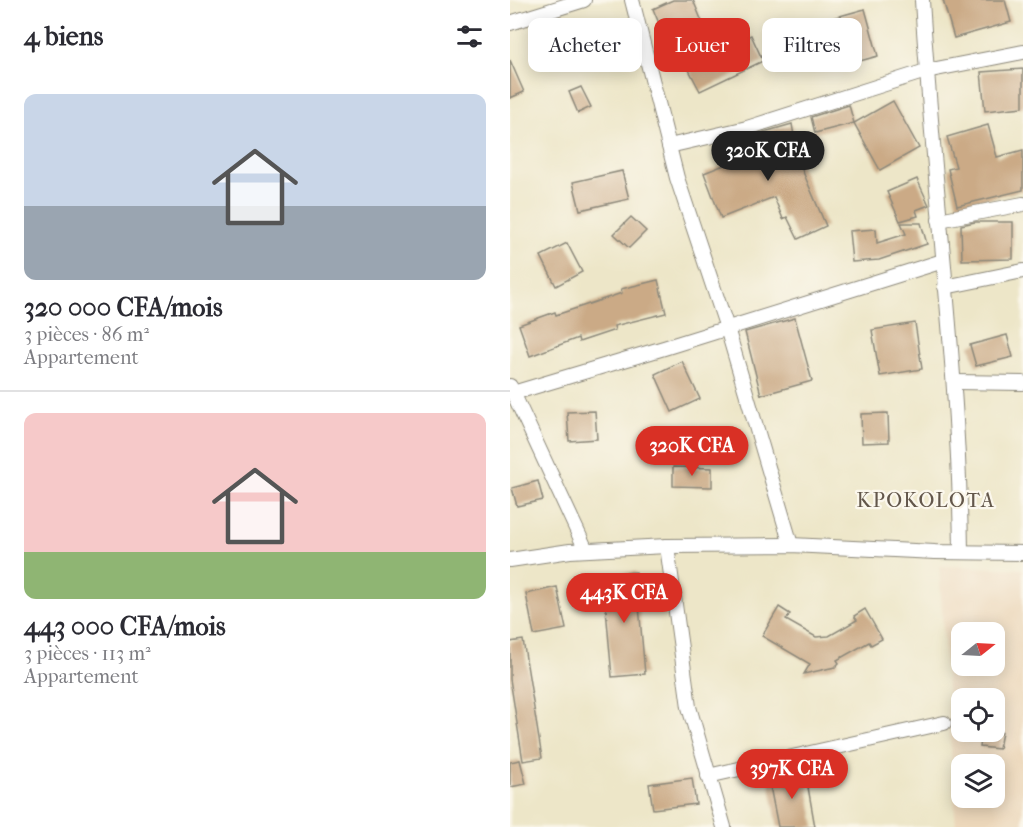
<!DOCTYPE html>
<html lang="fr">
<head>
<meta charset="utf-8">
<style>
  :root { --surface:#fff; --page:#f7f7f7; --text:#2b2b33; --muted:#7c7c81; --line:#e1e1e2; --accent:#d93025 }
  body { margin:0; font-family:"IM FELL French Canon",serif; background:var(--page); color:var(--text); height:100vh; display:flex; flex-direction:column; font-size:22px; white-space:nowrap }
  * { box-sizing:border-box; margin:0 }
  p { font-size:20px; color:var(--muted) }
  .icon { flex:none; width:33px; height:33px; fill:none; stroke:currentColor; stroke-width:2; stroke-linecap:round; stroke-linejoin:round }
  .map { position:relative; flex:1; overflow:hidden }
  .panel { display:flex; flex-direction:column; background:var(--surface); width:510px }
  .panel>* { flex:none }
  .guide { position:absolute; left:18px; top:18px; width:405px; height:54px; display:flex; gap:12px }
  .needle { width:39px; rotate:72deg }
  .controls { position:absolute; left:441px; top:622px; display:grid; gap:12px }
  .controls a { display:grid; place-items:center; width:54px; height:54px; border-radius:12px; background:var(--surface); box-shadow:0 3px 15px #0003; font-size:30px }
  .price { position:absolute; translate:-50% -51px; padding:0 14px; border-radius:21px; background:var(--accent); color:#fff; font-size:20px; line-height:39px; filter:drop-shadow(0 2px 3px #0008) }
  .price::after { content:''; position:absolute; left:50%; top:36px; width:18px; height:14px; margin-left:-9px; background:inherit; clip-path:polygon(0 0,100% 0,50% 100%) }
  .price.active { background:#222; color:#fff }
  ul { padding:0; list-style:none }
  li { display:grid; align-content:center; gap:12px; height:318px; padding:0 24px }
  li+li { border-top:2px solid var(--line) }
  li span { display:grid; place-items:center; height:186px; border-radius:12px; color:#555 }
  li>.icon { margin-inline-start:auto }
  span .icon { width:108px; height:108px; fill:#fffc; stroke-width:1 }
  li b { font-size:26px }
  h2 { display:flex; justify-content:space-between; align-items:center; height:72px; padding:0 24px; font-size:26px }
  .chip { padding:0 21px; border-radius:12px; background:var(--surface); box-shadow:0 3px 15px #0003; font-size:21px; line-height:54px }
  .chip.active { background:var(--accent); color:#fff }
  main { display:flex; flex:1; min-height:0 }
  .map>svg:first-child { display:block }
  .built { fill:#ecd7ba; fill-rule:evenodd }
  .building { fill:#cbaa86 }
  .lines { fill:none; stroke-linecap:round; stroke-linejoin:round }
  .minor-casing { stroke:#8c887a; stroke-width:16 }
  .minor { stroke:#fff; stroke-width:14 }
  .labels { text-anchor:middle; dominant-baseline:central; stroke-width:4.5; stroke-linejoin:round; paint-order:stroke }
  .neighbourhood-label { font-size:20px; letter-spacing:1.5px; fill:#63574b; stroke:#fbf7ec }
</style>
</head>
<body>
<main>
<section class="panel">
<h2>4 biens<svg class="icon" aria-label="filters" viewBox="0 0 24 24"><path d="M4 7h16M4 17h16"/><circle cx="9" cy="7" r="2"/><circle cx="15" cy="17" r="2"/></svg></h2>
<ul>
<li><span style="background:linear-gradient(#c9d6e8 60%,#9aa5b1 0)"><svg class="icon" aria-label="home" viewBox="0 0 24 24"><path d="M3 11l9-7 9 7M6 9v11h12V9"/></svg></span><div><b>320 000 CFA/mois</b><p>3 pièces · 86 m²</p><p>Appartement</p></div></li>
<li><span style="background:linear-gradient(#f6c9c9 75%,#8fb573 0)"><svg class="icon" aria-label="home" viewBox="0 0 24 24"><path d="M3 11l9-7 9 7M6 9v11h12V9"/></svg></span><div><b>443 000 CFA/mois</b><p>3 pièces · 113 m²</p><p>Appartement</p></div></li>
</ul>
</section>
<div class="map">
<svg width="513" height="827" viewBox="0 0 513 827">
  <rect width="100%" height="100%" fill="#fbf7ec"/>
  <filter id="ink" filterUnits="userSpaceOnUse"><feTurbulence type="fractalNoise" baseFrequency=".0167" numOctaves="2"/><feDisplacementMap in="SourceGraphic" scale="12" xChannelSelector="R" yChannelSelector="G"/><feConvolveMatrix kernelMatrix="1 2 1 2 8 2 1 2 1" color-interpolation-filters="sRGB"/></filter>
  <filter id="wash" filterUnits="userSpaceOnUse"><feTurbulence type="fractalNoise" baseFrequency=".008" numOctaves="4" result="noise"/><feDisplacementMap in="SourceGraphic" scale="24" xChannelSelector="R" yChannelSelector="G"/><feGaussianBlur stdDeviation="1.35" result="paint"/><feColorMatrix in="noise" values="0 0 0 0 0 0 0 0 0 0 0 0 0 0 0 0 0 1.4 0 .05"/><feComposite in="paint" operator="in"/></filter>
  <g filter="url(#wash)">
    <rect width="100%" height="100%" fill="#ede6c8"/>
    <path class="built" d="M429 566 513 569V827H446ZM452 633H484V666H452ZM452 699H484V732H452ZM452 765H484V798H452Z"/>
    <g id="blocks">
      <g class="building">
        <path d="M163 0H183L196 31 159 47 143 9Z"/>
        <path d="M433 0H495L501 22 444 38Z"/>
        <path d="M355 9 368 56 332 66 319 19Z"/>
        <path d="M241 35 253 61 190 91 177 66Z"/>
        <path d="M0 60 14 92 0 98Z"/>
        <path d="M513 69V107L475 111 471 72Z"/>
        <path d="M71 87 81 107 68 113 59 92Z"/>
        <path d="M383 101 409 148 370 170 344 123Z"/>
        <path d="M339 105 344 123 305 133 301 117Z"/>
        <path d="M282 124 288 160 316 226 288 239 277 217 273 219 264 197 211 218 194 173 240 155 237 137Z"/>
        <path d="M478 125 487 157 513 150V190L447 206 438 169 446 167 437 137Z"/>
        <path d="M112 171 119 199 70 210 63 182Z"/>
        <path d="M407 179 419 205 406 210 408 216 390 221 377 192Z"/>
        <path d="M121 217 136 231 119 248 104 234Z"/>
        <path d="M465 222H503V259L452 260 451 225Z"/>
        <path d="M391 223H411L417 244 369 260 342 262 339 231 366 229 367 243 396 234Z"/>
        <path d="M57 243 72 272 46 286 31 256Z"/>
        <path d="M148 280 156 313 104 326 105 330 69 342 68 338 20 356 9 325 45 312 46 315 112 293 111 289Z"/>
        <path d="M285 318 302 381 251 395 235 332Z"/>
        <path d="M405 323 412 369 370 376 362 330Z"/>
        <path d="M497 335 503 357 466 366 460 345Z"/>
        <path d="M172 361 190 399 162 412 145 374Z"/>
        <path d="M85 411 87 439 59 441 57 412Z"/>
        <path d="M378 413 379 442 352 443 351 414Z"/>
        <path d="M163 467 202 468V487L163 486Z"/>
        <path d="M28 481 33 500 7 506 2 488Z"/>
        <path d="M126 572 135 674 102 677 93 575Z"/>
        <path d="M47 587 56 629 24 635 16 594Z"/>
        <path d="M269 607 280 614 276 620 306 637 319 636 347 620 344 616 355 609 372 639 361 645 359 642 327 660 329 663 325 667 294 674 300 664 252 636Z"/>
        <path d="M13 640 32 758 13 761 0 679V642Z"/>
        <path d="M472 732H492L489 749 470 747Z"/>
        <path d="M10 760 16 784 0 787V762Z"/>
        <path d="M295 770 305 827H268L258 776Z"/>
        <path d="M182 778 186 804 143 809 139 784Z"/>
      </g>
    </g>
  </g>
  <g filter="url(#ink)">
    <use href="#blocks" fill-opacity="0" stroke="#8c887a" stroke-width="1.5"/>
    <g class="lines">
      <defs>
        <g id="minor">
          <path d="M122 0 167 178 217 328 281 545"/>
          <path d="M412 0C423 184 449 368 451 552"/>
          <path d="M0 23 74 0"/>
          <path d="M159 146 237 128 416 71 513 52"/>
          <path d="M429 220 513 204"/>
          <path d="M435 287 513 271"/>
          <path d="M444 382 513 383"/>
          <path d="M0 386 76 550"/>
          <path d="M3 393 154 348 433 261"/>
          <path d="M157 546 179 707 214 827"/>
          <path d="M0 560 60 551 157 546 281 545 425 552 513 553"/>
          <path d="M198 776 434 723"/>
        </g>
      </defs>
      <use href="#minor" class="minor-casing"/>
      <use href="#minor" class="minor"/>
    </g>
  </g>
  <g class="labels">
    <g class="neighbourhood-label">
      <text x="416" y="500">KPOKOLOTA</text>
    </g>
  </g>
</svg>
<div class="controls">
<a><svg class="needle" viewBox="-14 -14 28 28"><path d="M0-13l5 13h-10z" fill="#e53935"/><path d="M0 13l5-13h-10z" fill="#7c7c81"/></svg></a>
<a><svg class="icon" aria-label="locate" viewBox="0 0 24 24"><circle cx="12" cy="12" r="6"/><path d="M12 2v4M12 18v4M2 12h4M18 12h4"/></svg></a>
<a><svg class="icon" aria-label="layers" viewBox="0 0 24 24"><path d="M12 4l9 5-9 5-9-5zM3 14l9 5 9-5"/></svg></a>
</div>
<b class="price active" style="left:258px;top:182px">320K CFA</b>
<b class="price" style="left:182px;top:477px">320K CFA</b>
<b class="price" style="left:114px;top:624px">443K CFA</b>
<b class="price" style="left:282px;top:800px">397K CFA</b>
<div class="guide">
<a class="chip">Acheter</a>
<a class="chip active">Louer</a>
<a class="chip">Filtres</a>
</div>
</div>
</main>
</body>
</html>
